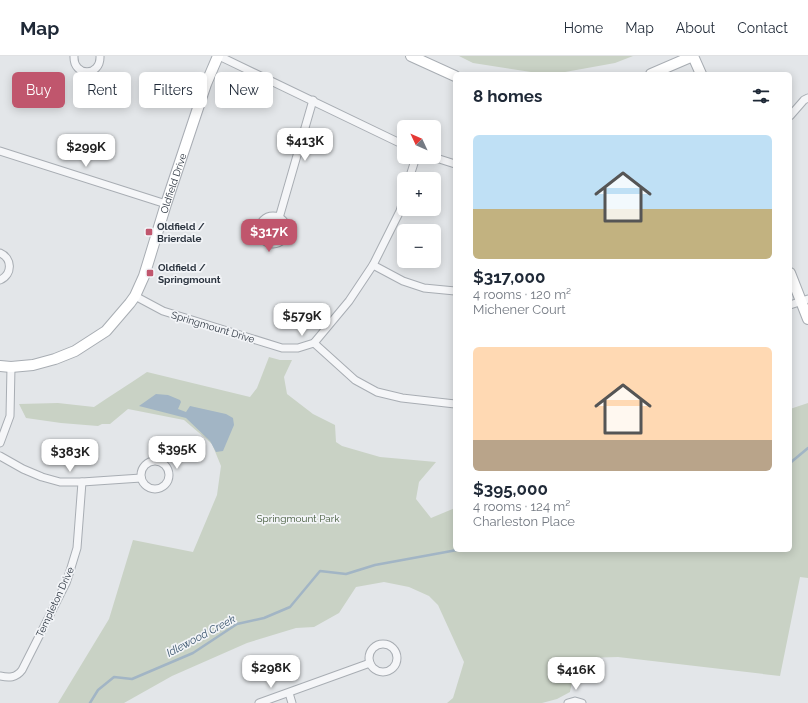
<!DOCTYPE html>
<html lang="en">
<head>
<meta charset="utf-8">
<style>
  :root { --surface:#fff; --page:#f6f6f7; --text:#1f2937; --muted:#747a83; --line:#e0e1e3; --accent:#c0566d }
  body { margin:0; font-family:Raleway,sans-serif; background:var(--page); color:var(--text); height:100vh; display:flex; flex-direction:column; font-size:15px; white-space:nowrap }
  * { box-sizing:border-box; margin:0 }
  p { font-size:13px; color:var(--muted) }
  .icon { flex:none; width:22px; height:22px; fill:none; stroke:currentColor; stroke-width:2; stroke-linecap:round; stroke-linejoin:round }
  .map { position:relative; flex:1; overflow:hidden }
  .panel { position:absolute; left:453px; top:16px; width:339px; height:480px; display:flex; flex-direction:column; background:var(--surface); border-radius:6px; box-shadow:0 2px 10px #0003 }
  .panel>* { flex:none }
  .guide { position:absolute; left:12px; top:16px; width:380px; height:36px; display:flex; gap:8px }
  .needle { width:26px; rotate:314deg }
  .buttons { position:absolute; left:397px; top:64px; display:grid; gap:8px }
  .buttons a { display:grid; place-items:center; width:44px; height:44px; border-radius:6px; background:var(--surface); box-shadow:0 2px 10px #0003; font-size:20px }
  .price { position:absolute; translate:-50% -34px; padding:0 9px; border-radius:8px; background:#fff; color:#222; font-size:13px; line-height:26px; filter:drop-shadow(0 1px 2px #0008) }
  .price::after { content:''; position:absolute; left:50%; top:24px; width:12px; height:9px; margin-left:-6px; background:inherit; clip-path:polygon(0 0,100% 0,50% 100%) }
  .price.current { background:var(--accent); color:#fff }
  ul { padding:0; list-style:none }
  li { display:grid; align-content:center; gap:8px; height:212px; padding:0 20px }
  li span { display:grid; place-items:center; height:124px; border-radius:6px; color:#555 }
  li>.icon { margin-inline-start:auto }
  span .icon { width:72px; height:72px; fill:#fffc; stroke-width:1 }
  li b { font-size:17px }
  h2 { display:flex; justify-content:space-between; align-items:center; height:48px; padding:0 20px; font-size:17px }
  .chip { padding:0 14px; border-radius:6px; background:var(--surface); box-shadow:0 2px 10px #0003; font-size:14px; line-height:36px }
  .chip.current { background:var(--accent); color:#fff }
  header { display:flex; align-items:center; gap:24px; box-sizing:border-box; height:56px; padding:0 20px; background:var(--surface); border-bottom:1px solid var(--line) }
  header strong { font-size:19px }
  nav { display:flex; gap:22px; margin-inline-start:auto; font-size:14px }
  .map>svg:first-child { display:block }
  .green { fill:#c9d2c5 }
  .water { fill:#a2b5c5 }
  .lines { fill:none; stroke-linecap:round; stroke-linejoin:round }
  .stream { stroke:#a2b5c5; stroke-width:2.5 }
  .street-casing { stroke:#a8adb3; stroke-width:9 }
  .secondary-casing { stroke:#a8adb3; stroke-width:12 }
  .street { stroke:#f5f6f8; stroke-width:7 }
  .secondary { stroke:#fff; stroke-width:10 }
  .poi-dot { fill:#c0566d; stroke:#f2f4f7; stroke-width:1.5 }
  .labels { text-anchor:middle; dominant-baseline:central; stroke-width:3.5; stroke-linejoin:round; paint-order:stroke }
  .street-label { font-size:10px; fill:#2c3540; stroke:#f2f4f7 }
  .poi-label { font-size:10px; font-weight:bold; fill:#2c3540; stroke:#f2f4f7; text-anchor:start }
  .park-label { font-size:10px; fill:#435a3b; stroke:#f2f4f7 }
  .water-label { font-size:11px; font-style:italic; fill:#3b566f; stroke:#f2f4f7 }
</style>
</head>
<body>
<header>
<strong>Map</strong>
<nav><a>Home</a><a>Map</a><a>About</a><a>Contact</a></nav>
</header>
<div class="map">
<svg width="808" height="647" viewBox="0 0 808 647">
  <rect width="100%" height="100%" fill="#e3e6e9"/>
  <g class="green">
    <path d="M459 0H633L615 7 554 18H544L473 7Z"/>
    <path d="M269 301 280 304H292L284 321 287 338 313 358 335 369 336 386 342 390 380 401 436 406 419 426 416 443 431 462 455 452V494H790V353L808 347V522L800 521 780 620 618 601 583 602 575 611 570 636 557 643 542 647H447L453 642 464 606 438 549 429 540 409 531 384 526 356 531 339 557 314 571 296 572 247 587 172 620 124 647H58L109 563 133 484 193 496 217 439 221 410 212 388 184 364 128 353 110 368H102L98 370 61 367 26 362 19 348 58 347 94 351C111 339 130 328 147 316L250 341 257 332Z"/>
  </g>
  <path class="water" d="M156 338 168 339 180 344 181 346 178 353 186 356 190 350 226 358 233 362 234 369 223 395 216 396 210 385 186 362 139 350Z"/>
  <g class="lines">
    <g class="stream">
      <path d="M790 407 808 392"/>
      <path d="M90 647 98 634 114 621 132 623 193 597 237 568 264 562 290 551 320 515 346 518 375 509 457 494"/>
    </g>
    <defs>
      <g id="street">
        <path d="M74 0C73 21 101 21 100 0"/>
        <path d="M219 0 404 89"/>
        <path d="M790 60 804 44 808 42"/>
        <path d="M0 95 166 148"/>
        <path d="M433 101 455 108"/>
        <path d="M409 123 416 101"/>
        <circle cx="273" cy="174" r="14"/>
        <path d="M279 162 313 44"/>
        <path d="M0 197C12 202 13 218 0 224"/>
        <path d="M373 209 403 225 424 232 455 235"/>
        <path d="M135 240 163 255 282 292H298L314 287 349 245 373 209 400 155 404 142"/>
        <path d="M790 249 808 243"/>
        <path d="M314 287 355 324 377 336 402 342 455 348"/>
        <path d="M0 387 10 360 11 311"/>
        <path d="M0 400 23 413 42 421 60 426H82L141 422"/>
        <circle cx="155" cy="419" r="14"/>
        <circle cx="383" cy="602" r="14"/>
        <path d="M0 620C9 622 16 622 22 614L66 527 70 515 77 492 82 426"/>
        <path d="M289 637 292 647"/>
        <path d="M259 647 370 607"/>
        <path d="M568 647 575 645 582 647"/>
      </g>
      <g id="secondary">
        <path d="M411 0 455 20"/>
        <path d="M693 0 701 18"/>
        <path d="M651 18 693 0"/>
        <path d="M790 217 808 263"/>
        <path id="s1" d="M0 310 11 311 33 309 55 303 75 295 106 275 130 247 135 240 144 220 166 148 206 28 218 0"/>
      </g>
    </defs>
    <use href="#street" class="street-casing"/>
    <use href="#secondary" class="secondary-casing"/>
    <use href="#street" class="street"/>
    <use href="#secondary" class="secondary"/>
  </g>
  <g class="poi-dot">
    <rect x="145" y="172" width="8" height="8" rx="2"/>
    <rect x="146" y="213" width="8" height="8" rx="2"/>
  </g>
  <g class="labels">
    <g class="street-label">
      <text stroke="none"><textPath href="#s1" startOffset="279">Oldfield Drive</textPath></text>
      <text transform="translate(213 271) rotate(17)">Springmount Drive</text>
      <text transform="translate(55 546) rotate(-65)">Templeton Drive</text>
    </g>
    <g class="poi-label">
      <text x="157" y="170">Oldfield /<tspan x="157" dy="12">Brierdale</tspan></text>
      <text x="158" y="211">Oldfield /<tspan x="158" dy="12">Springmount</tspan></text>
    </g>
    <g class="park-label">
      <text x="298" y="462">Springmount Park</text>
    </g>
    <g class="water-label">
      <text transform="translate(201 580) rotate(-28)">Idlewood Creek</text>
    </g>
  </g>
</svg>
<div class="buttons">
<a><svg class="needle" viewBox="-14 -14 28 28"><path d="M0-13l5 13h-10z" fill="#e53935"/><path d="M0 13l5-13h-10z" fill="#747a83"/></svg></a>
<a>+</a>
<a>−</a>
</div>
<b class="price" style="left:305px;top:106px">$413K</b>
<b class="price" style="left:86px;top:112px">$299K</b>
<b class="price current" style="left:269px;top:197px">$317K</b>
<b class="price" style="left:302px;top:281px">$579K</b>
<b class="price" style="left:177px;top:414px">$395K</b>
<b class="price" style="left:70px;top:417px">$383K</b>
<b class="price" style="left:271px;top:633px">$298K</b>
<b class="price" style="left:576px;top:635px">$416K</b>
<div class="guide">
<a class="chip current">Buy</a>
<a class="chip">Rent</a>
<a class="chip">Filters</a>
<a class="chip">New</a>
</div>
<section class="panel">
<h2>8 homes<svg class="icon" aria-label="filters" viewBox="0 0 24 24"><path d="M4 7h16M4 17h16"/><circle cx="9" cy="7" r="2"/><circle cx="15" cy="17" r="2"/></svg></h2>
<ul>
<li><span style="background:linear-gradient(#bfe0f5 60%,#c2b280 0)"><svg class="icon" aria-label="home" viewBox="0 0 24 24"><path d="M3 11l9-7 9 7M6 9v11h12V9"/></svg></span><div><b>$317,000</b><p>4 rooms · 120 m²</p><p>Michener Court</p></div></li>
<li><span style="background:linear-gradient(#ffd9b3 75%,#b9a48a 0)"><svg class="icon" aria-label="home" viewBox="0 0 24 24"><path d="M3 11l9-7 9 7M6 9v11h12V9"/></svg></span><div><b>$395,000</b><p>4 rooms · 124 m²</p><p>Charleston Place</p></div></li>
</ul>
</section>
</div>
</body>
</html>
